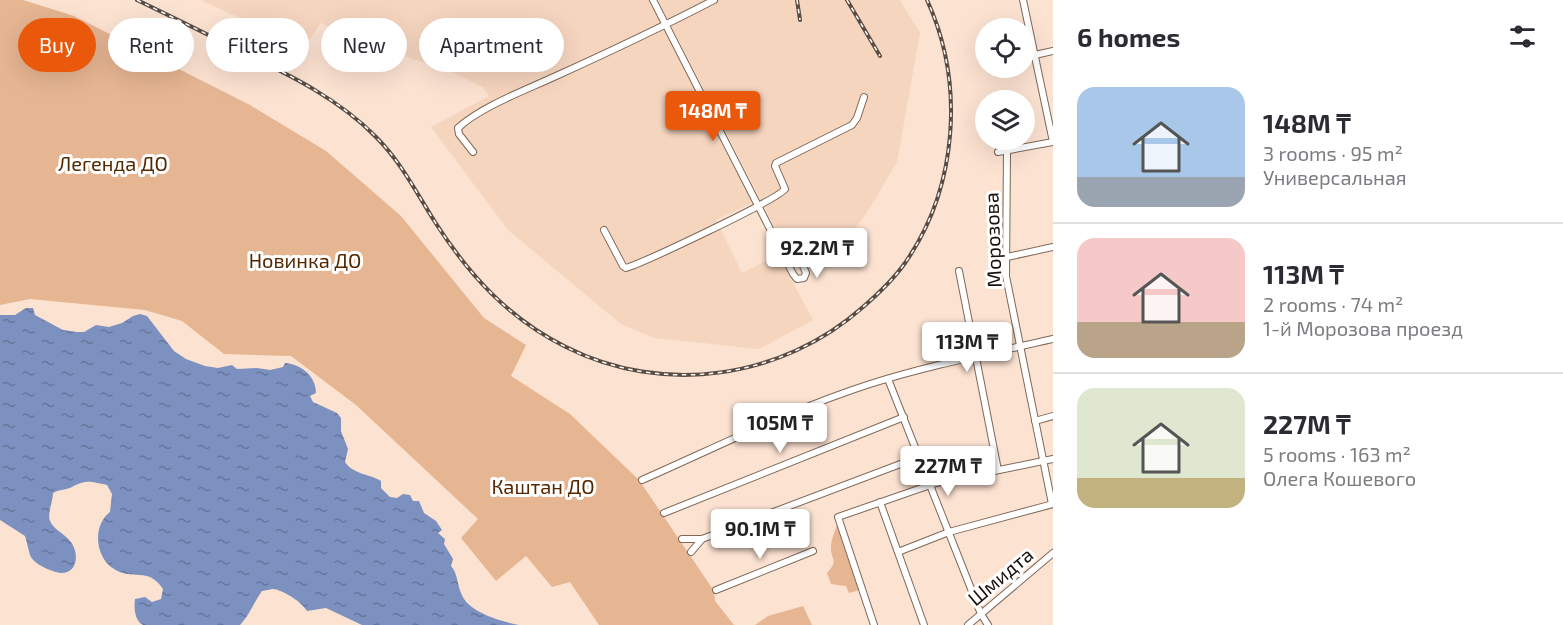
<!DOCTYPE html>
<html lang="en">
<head>
<meta charset="utf-8">
<style>
  :root { --surface:#fff; --page:#f7f7f7; --text:#2b2b33; --muted:#7c7c81; --line:#e1e1e2; --accent:#ea580c }
  body { margin:0; font-family:"Exo 2",sans-serif; background:var(--page); color:var(--text); height:100vh; display:flex; flex-direction:column; font-size:22px; white-space:nowrap }
  * { box-sizing:border-box; margin:0 }
  p { font-size:20px; color:var(--muted) }
  .icon { flex:none; width:33px; height:33px; fill:none; stroke:currentColor; stroke-width:2; stroke-linecap:round; stroke-linejoin:round }
  .map { position:relative; flex:1; overflow:hidden }
  .details { display:flex; flex-direction:column; background:var(--surface); width:510px }
  .details>* { flex:none }
  .hud { position:absolute; left:18px; top:18px; width:570px; height:54px; display:flex; gap:12px }
  .tools { position:absolute; left:975px; top:18px; display:grid; gap:12px }
  .tools a { display:grid; place-items:center; width:60px; height:60px; border-radius:50%; background:var(--surface); box-shadow:0 6px 24px #0002; font-size:30px }
  .price { position:absolute; translate:-50% -51px; padding:0 14px; border-radius:6px; background:#fff; color:#222; font-size:20px; line-height:39px; filter:drop-shadow(0 2px 3px #0008) }
  .price::after { content:''; position:absolute; left:50%; top:36px; width:18px; height:14px; margin-left:-9px; background:inherit; clip-path:polygon(0 0,100% 0,50% 100%) }
  .price.on { background:var(--accent); color:#fff }
  ul { padding:0; list-style:none }
  li { display:flex; align-items:center; gap:18px; height:150px; padding:0 24px }
  li+li { border-top:2px solid var(--line) }
  li span { display:grid; place-items:center; flex:none; width:168px; height:120px; border-radius:18px; color:#555 }
  li>.icon { margin-inline-start:auto }
  span .icon { width:72px; height:72px; fill:#fffc; stroke-width:1 }
  li b { font-size:26px }
  h2 { display:flex; justify-content:space-between; align-items:center; height:72px; padding:0 24px; font-size:26px }
  .tag { padding:0 21px; border-radius:27px; background:var(--surface); box-shadow:0 6px 24px #0002; font-size:21px; line-height:54px }
  .tag.on { background:var(--accent); color:#fff }
  main { display:flex; flex:1; min-height:0 }
  .map>svg:first-child { display:block }
  .built { fill:#f6d5bf }
  .green { fill:#e6b592 }
  .water { fill:url(#water-ripples) }
  .lines { fill:none; stroke-linecap:round; stroke-linejoin:round }
  .minor-casing { stroke:#7e6858; stroke-width:8 }
  .minor { stroke:#fff; stroke-width:6 }
  .rail-casing { stroke:#594c43; stroke-width:4 }
  .rail { stroke:#fff; stroke-width:1.5; stroke-dasharray:4.5; stroke-linecap:butt }
  .labels { text-anchor:middle; dominant-baseline:central; stroke-width:6; stroke-linejoin:round; paint-order:stroke }
  .park-label { font-size:20px; fill:#552800; stroke:#fff }
  .street-label { font-size:20px; fill:#19100a; stroke:#fff }
</style>
</head>
<body>
<main>
<div class="map">
<svg width="1053" height="625" viewBox="0 0 1053 625">
  <defs>
    <pattern id="water-ripples" width="26" height="14" patternUnits="userSpaceOnUse" patternTransform="scale(1.5)"><rect width="26" height="14" fill="#7d91c0"/><path d="M2 4q2-2 4 0t4 0M15 11q2-2 4 0t4 0" fill="none" stroke="#66759a"/></pattern>
  </defs>
  <rect width="100%" height="100%" fill="#fce2d1"/>
  <g class="built">
    <path d="M200 0H649L752 203 716 220 742 273 778 255 813 320 759 349 654 338 621 324 508 230 431 127 489 96 483 87 444 68 396 54 321 23 304 47Z"/>
    <path d="M658 0H900L920 33 897 162 868 211 829 265 814 275 807 258 787 251Z"/>
  </g>
  <g class="green">
    <path d="M0 0H23L74 16 250 105 326 151 401 216 484 318 526 345 511 376 570 414 639 480 714 591 715 601 734 625H599L570 582 552 587 526 556 496 581 461 538 478 519 356 405 291 356 224 354 182 321 145 310 30 299 0 305Z"/>
    <path d="M838 522 860 590 849 593 846 586 831 584 827 573C840 559 830 560 831 546 831 539 836 529 838 522Z"/>
    <path d="M803 606 812 625H755L768 616Z"/>
  </g>
  <path class="water" d="M26 308H33L35 315 63 330 77 332H84L96 325 109 327 122 323 133 316 140 314 147 316 174 351 186 359 205 366 218 368 232 365 237 369 257 368 270 370 283 367 285 363C301 364 316 376 316 393L310 396 313 402 337 413 341 418V431L348 449 345 462C354 475 368 473 381 481V488L390 497 397 498 403 494 410 495 413 501H419L424 513 436 521 442 530 438 533 445 539 444 544 453 559 451 566C458 574 457 584 461 593 468 613 501 621 519 625H362L326 608 307 611C302 602 283 590 273 589 272 589 263 591 262 591 254 602 250 614 240 625H143C134 620 134 607 135 599L145 597 152 602 161 599 163 589C148 566 132 581 114 569 95 557 92 526 110 512L112 494 107 485C90 482 88 479 72 487 66 490 60 489 53 493 53 502 47 513 50 521 54 530 65 534 70 541 79 551 79 573 61 573 52 572 33 564 30 555 28 549 27 542 25 536L0 520V315H15Z"/>
  <g class="lines">
    <defs>
      <g id="minor">
        <path d="M653 0 793 274 797 279 804 278 806 273 801 261 790 258 782 252"/>
        <path d="M1023 0 1053 142"/>
        <path d="M1035 55 1053 51"/>
        <path d="M1007 150 1006 276 1052 504"/>
        <path d="M473 152 459 134 458 128C480 107 528 89 556 76 609 52 662 27 714 0"/>
        <path d="M998 152 1053 142"/>
        <path d="M604 230 623 266 626 268C645 262 777 200 785 189L775 166 776 163 852 125 857 118 864 97"/>
        <path d="M1007 257 1053 247"/>
        <path d="M959 271 998 470"/>
        <path d="M888 379 981 614 988 625"/>
        <path d="M1035 421 1053 416"/>
        <path d="M642 480C717 447 792 409 870 384 930 365 992 353 1053 339"/>
        <path d="M880 502 924 625"/>
        <path d="M664 513 904 417"/>
        <path d="M682 539H702L919 457"/>
        <path d="M691 552 702 539"/>
        <path d="M898 552 949 532 1053 504"/>
        <path d="M716 590 813 551"/>
        <path d="M874 625 838 517 936 483 1053 459"/>
        <path d="M968 625 1053 553"/>
      </g>
    </defs>
    <use href="#minor" class="minor-casing"/>
    <use href="#minor" class="minor"/>
    <defs>
      <g id="rail">
        <path d="M137 0C170 16 203 32 236 49 285 73 337 97 376 137 401 162 416 192 435 222 469 275 509 319 566 347 663 396 782 379 863 307 878 294 893 280 905 263 958 187 965 83 927 0"/>
        <path d="M797 0 800 20"/>
        <path d="M847 0 880 56"/>
      </g>
    </defs>
    <use href="#rail" class="rail-casing"/>
    <use href="#rail" class="rail"/>
  </g>
  <g class="labels">
    <g class="park-label">
      <text x="113" y="163">Легенда ДО</text>
      <text x="305" y="260">Новинка ДО</text>
      <text x="543" y="486">Каштан ДО</text>
    </g>
    <g class="street-label">
      <text transform="translate(992 240) rotate(-92)">Морозова</text>
      <text transform="translate(1000 576) rotate(-40)">Шмидта</text>
    </g>
  </g>
</svg>
<div class="tools">
<a><svg class="icon" aria-label="locate" viewBox="0 0 24 24"><circle cx="12" cy="12" r="6"/><path d="M12 2v4M12 18v4M2 12h4M18 12h4"/></svg></a>
<a><svg class="icon" aria-label="layers" viewBox="0 0 24 24"><path d="M12 4l9 5-9 5-9-5zM3 14l9 5 9-5"/></svg></a>
</div>
<b class="price on" style="left:713px;top:142px">148M ₸</b>
<b class="price" style="left:817px;top:279px">92.2M ₸</b>
<b class="price" style="left:967px;top:373px">113M ₸</b>
<b class="price" style="left:780px;top:454px">105M ₸</b>
<b class="price" style="left:948px;top:497px">227M ₸</b>
<b class="price" style="left:760px;top:560px">90.1M ₸</b>
<div class="hud">
<a class="tag on">Buy</a>
<a class="tag">Rent</a>
<a class="tag">Filters</a>
<a class="tag">New</a>
<a class="tag">Apartment</a>
</div>
</div>
<section class="details">
<h2>6 homes<svg class="icon" aria-label="filters" viewBox="0 0 24 24"><path d="M4 7h16M4 17h16"/><circle cx="9" cy="7" r="2"/><circle cx="15" cy="17" r="2"/></svg></h2>
<ul>
<li><span style="background:linear-gradient(#a9c7e8 75%,#9aa5b1 0)"><svg class="icon" aria-label="home" viewBox="0 0 24 24"><path d="M3 11l9-7 9 7M6 9v11h12V9"/></svg></span><div><b>148M ₸</b><p>3 rooms · 95 m²</p><p>Универсальная</p></div></li>
<li><span style="background:linear-gradient(#f6c9c9 70%,#b9a48a 0)"><svg class="icon" aria-label="home" viewBox="0 0 24 24"><path d="M3 11l9-7 9 7M6 9v11h12V9"/></svg></span><div><b>113M ₸</b><p>2 rooms · 74 m²</p><p>1-й Морозова проезд</p></div></li>
<li><span style="background:linear-gradient(#dfe7d0 75%,#c2b280 0)"><svg class="icon" aria-label="home" viewBox="0 0 24 24"><path d="M3 11l9-7 9 7M6 9v11h12V9"/></svg></span><div><b>227M ₸</b><p>5 rooms · 163 m²</p><p>Олега Кошевого</p></div></li>
</ul>
</section>
</main>
</body>
</html>
